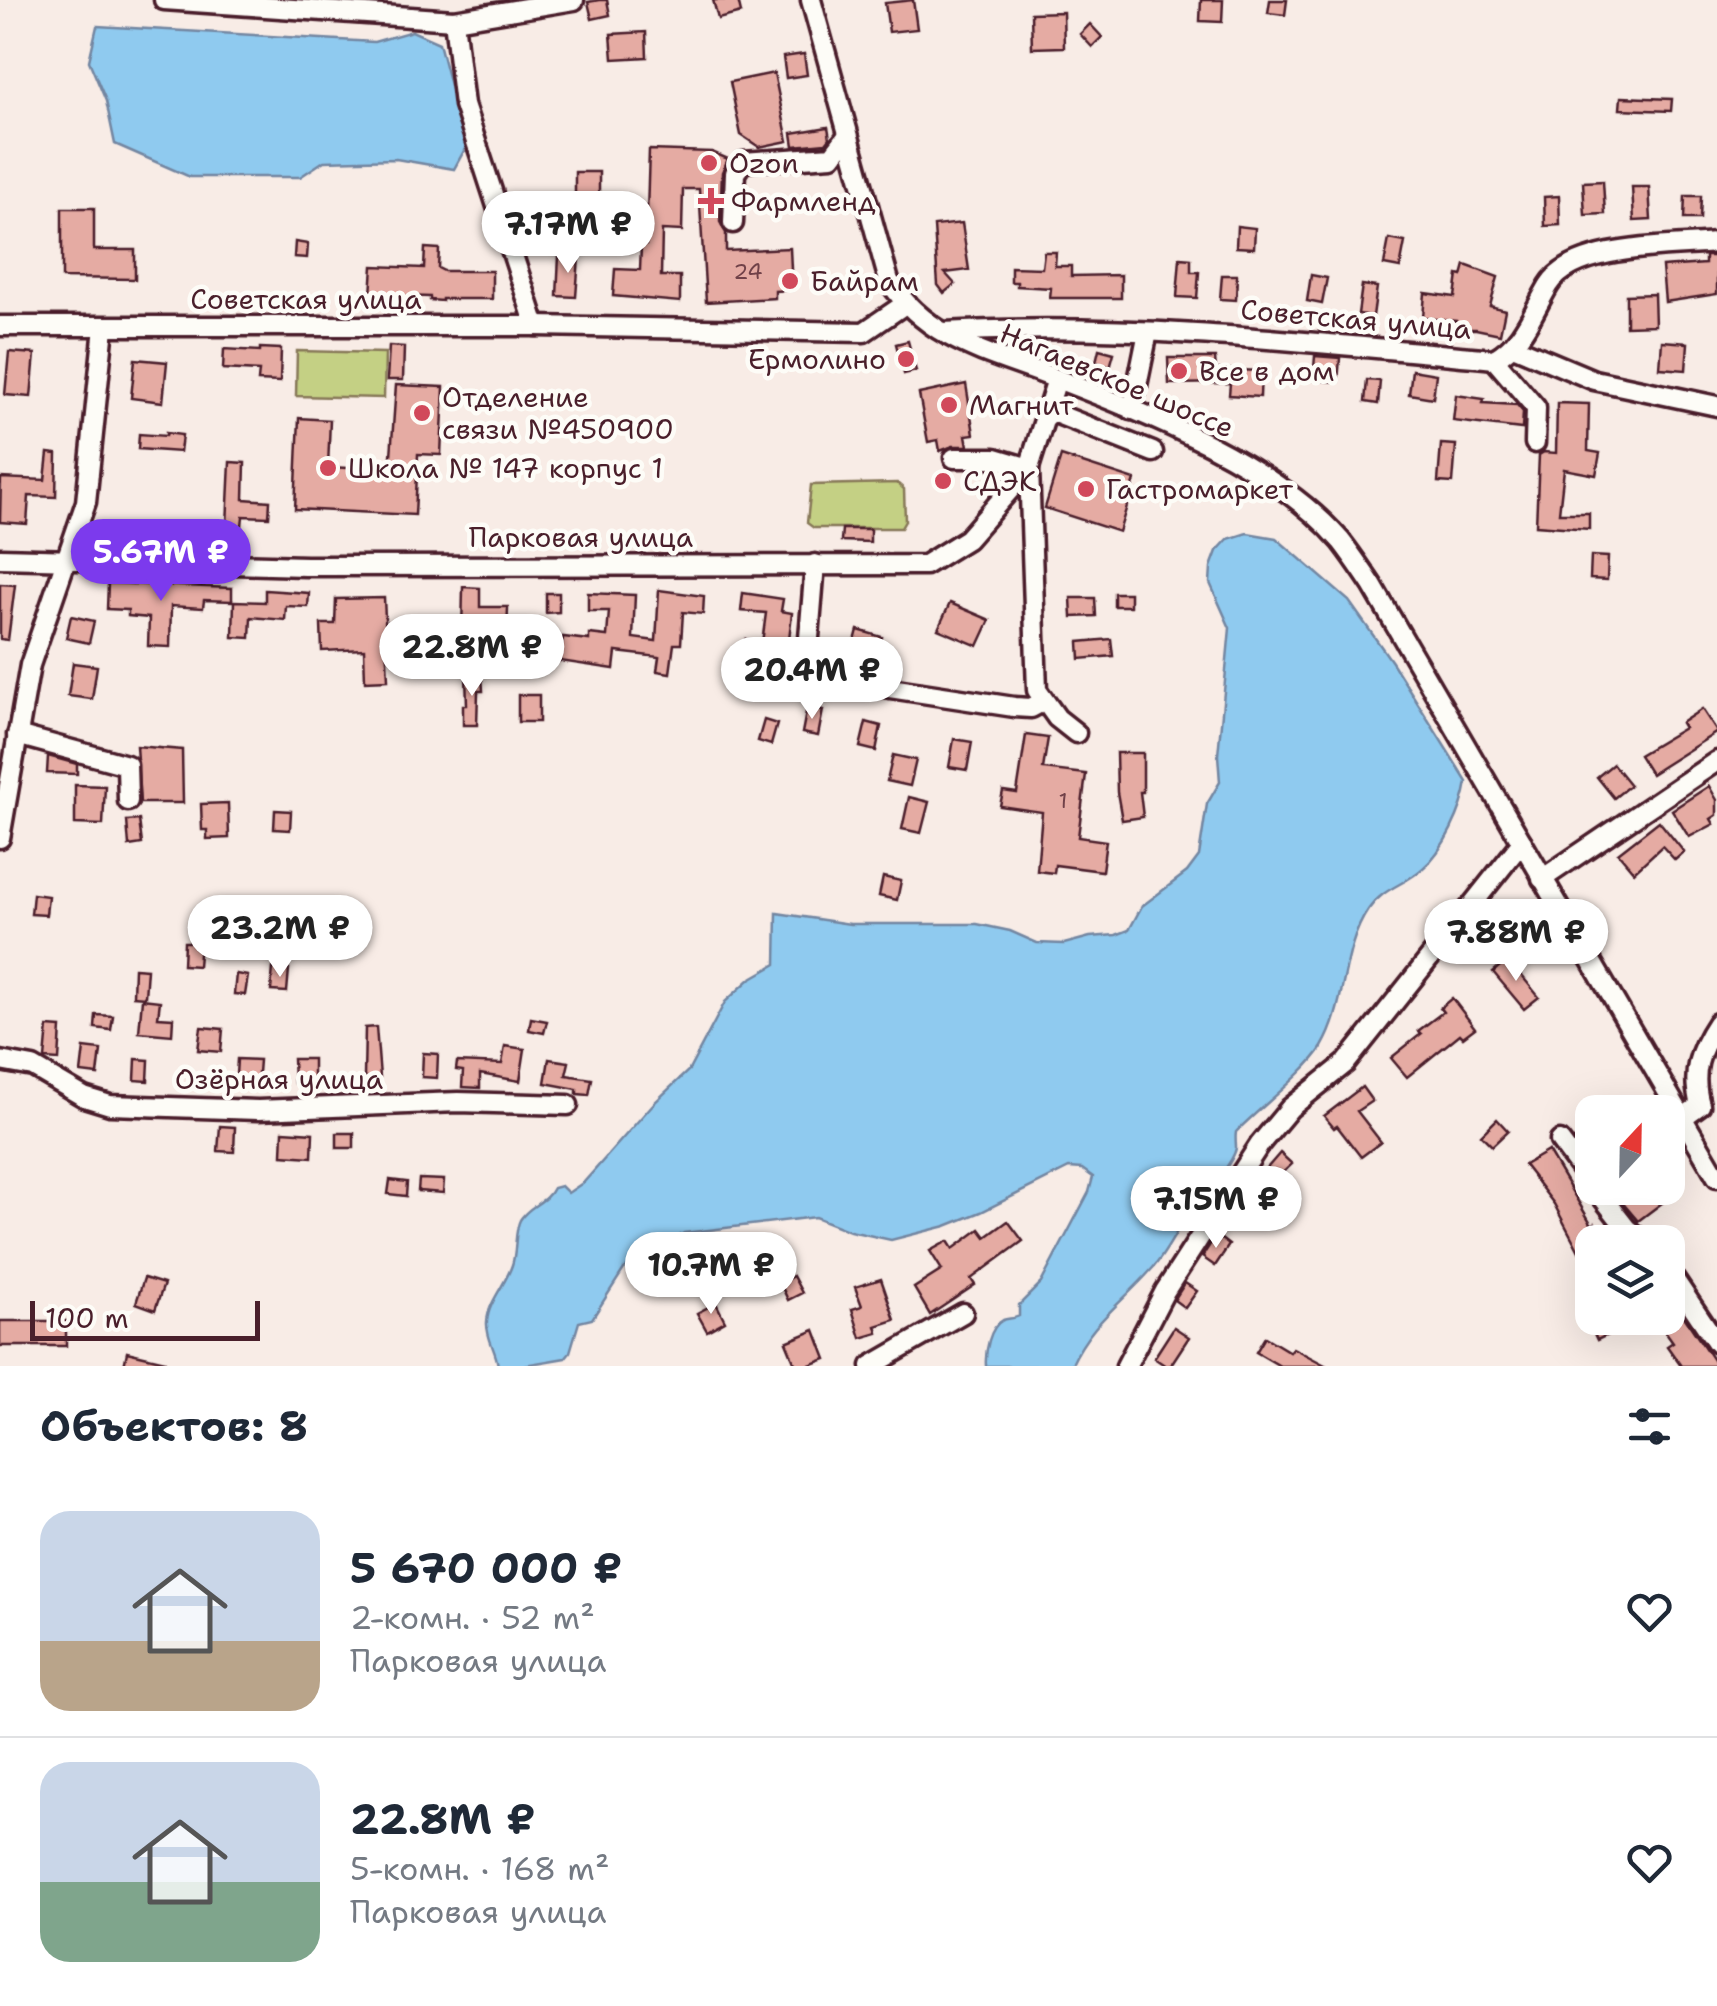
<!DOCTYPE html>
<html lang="ru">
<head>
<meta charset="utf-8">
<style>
  :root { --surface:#fff; --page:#f6f6f7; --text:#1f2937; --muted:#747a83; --line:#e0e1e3; --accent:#7c3aed }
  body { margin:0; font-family:"Shantell Sans",sans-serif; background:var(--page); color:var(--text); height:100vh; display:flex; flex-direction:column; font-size:38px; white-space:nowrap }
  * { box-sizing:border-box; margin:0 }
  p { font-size:32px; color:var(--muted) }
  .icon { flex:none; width:55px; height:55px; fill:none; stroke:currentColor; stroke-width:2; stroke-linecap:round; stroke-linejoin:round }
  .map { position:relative; height:1366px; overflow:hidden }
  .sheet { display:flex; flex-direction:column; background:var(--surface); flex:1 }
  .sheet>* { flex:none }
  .needle { width:65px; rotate:22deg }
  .fabs { position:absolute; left:1575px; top:1095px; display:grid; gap:20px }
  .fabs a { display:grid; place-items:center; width:110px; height:110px; border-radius:20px; background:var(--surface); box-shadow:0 10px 40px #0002; font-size:50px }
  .scale { position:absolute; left:30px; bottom:25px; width:230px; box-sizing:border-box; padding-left:10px; border:5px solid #4a1f2b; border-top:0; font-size:28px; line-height:35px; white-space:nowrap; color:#4a1f2b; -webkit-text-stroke:8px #fdfcf7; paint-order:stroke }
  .price { position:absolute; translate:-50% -85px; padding:0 22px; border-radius:35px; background:#fff; color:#222; font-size:32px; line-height:65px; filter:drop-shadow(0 2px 5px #0008) }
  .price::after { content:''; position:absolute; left:50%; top:60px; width:30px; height:22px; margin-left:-15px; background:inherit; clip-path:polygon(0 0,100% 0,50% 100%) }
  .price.active { background:var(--accent); color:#fff }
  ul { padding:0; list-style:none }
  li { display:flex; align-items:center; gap:30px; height:250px; padding:0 40px }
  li+li { border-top:2px solid var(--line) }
  li span { display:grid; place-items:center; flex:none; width:280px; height:200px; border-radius:30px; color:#555 }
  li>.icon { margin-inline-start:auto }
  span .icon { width:120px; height:120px; fill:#fffc; stroke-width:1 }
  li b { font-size:42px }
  h2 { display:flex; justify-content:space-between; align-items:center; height:120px; padding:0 40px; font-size:42px }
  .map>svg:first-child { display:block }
  .green { fill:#c4d084; stroke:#877858; stroke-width:2.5 }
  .water { fill:#8fcaef; stroke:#7386a1; stroke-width:2.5 }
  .building { fill:#e5aba3; stroke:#4a1f2b; stroke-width:2.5 }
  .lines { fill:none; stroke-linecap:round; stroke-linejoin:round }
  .minor-casing { stroke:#4a1f2b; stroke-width:25 }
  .minor { stroke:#fdfcf7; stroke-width:18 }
  .poi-dot { fill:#d1495b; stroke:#fdfcf7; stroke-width:4 }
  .labels { text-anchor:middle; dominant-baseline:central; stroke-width:9; stroke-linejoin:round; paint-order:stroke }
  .number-label { font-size:22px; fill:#714249 }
  .poi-label { font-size:28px; fill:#4a1f2b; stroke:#fdfcf7; text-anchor:start }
  .street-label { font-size:28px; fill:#4a1f2b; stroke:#fdfcf7 }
</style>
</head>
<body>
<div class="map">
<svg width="1717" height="1366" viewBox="0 0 1717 1366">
  <rect width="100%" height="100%" fill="#f8ece6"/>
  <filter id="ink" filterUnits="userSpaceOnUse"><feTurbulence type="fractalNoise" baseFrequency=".01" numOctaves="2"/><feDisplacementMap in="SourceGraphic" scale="20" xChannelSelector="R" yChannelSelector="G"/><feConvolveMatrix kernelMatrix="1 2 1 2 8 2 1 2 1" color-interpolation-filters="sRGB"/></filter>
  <g filter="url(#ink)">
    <g class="green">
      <path d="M297 351 385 353 384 398 296 396Z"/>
      <path d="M897 483 904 489 905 521 901 528H814L807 523 811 485Z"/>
    </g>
    <g class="water">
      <path d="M97 26 374 42 412 31 439 43 466 147 454 169 396 159 324 161 300 177H190L115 144 106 101 89 61Z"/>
      <path d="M1247 533 1276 538 1349 601 1392 662 1467 782C1463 809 1444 851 1422 869 1403 886 1384 887 1368 910 1341 950 1347 1005 1322 1047 1307 1072 1258 1109 1236 1132 1235 1138 1236 1143 1236 1148 1233 1165 1201 1198 1190 1211 1176 1230 1167 1253 1151 1270 1120 1305 1092 1321 1071 1366H986C985 1353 989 1327 1003 1320 1008 1318 1014 1319 1019 1316V1305L1041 1283 1089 1192 1093 1177 1082 1169 1069 1168 981 1212 946 1226 891 1240 850 1231 815 1217 684 1233 624 1269 592 1319 579 1322 570 1352 565 1358 519 1366H498C496 1350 486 1338 487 1322 488 1302 506 1284 512 1265 517 1251 514 1232 520 1220 529 1205 546 1203 553 1188L561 1186 568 1193 584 1182 654 1103 689 1070 725 1002 750 979 776 964 777 913 850 924H977L1010 931 1037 943 1064 944 1090 937 1116 935 1129 930 1142 906 1187 872 1199 856 1207 804 1220 782 1218 755 1230 628 1210 583 1211 567 1217 551 1228 539Z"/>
    </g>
    <g class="building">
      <path d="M599 0H607L610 15 592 19 588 2Z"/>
      <path d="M713 0H738L741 13 718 19Z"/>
      <path d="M913 0 917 29 889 32 885 3Z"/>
      <path d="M1201 0H1223L1222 22 1200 21Z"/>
      <path d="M1270 0H1287L1285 15 1268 13Z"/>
      <path d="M1063 12 1064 47 1032 48 1031 13Z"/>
      <path d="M1090 24 1102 37 1092 47 1080 34Z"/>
      <path d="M646 32 647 57 613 59 611 34Z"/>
      <path d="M804 54 807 75 786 78 783 57Z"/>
      <path d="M774 73 788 141 759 147 741 135 730 82Z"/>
      <path d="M1621 97 1672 99 1671 111 1620 109Z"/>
      <path d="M828 127 830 138 826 143 794 146 792 133Z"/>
      <path d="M649 150 712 152 728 159 722 172 720 222 726 233V251L790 248 792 290 775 291V298L706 302 699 189H683L682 231 662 230 661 276H680V302L613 296 615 269 640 270 641 245H646Z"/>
      <path d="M575 172H599V207L575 208Z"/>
      <path d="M1603 181 1605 214 1585 215 1583 182Z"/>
      <path d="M1632 187H1649L1651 220 1634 221Z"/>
      <path d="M1559 196 1560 225 1545 226 1544 197Z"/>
      <path d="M1685 196H1701L1700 219H1684Z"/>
      <path d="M62 208H94V250H135V279L62 278Z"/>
      <path d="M962 223 969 270 945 273 955 284 944 293 938 285 934 226Z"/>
      <path d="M1237 226 1255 228 1254 248 1236 247Z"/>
      <path d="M1389 239 1405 242 1400 268 1384 265Z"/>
      <path d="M295 242 308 244 307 258 294 257Z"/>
      <path d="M425 248 439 249 438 268 444 271H492V299H442V301L430 300V297L371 295 373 266 424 268Z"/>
      <path d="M1044 252H1056L1055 266H1071V276L1121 275V298H1050L1051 288 1017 286V282H1011V267L1042 268Z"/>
      <path d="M559 256 579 257 576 297 557 296Z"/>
      <path d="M1705 256H1717V294L1665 302 1662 267 1705 264Z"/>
      <path d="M1180 258 1191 259V272H1199L1197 298 1177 297Z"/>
      <path d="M1465 265 1498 277 1490 306 1505 310 1500 334 1476 329H1456V321L1423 318 1425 293 1455 297 1458 275 1462 276Z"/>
      <path d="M1222 275H1237L1236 300 1220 299Z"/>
      <path d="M1311 275 1327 278 1322 304 1307 301Z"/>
      <path d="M1362 285 1377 287 1373 316 1358 314Z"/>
      <path d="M1654 294 1655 325 1626 326V295Z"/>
      <path d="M908 341 916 371 904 374 896 344Z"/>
      <path d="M1662 341 1688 343 1686 370 1660 368Z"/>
      <path d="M389 346 404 347 403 380H387Z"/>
      <path d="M260 348 281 349 280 382 258 381 259 371 223 369 224 349 260 351Z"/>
      <path d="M1099 349 1114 353 1110 367 1096 362Z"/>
      <path d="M9 352 35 354 31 397 5 395Z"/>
      <path d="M1315 356 1340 358 1338 382 1313 380Z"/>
      <path d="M1168 358H1215L1216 369 1261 371 1260 397 1229 395 1230 383 1169 384Z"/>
      <path d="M135 359 167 362 163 402 131 398Z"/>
      <path d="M1412 370 1436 374 1433 398 1409 394Z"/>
      <path d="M1367 380 1380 381 1378 404 1365 402Z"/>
      <path d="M966 384 974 434 966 435 968 446H953L940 451 938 440 928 442 919 394Z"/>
      <path d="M396 385 444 387 441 455 418 454 415 515 295 509 299 418 330 420 328 467 390 470Z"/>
      <path d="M1456 395 1484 399 1483 403 1517 405 1523 412 1522 429 1453 421Z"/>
      <path d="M1557 403 1589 404 1588 451 1600 453 1596 475 1564 469 1559 513H1589V529L1536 525 1539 455 1544 452 1556 453Z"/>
      <path d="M166 433 182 435 180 452 138 449 139 434 166 436Z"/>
      <path d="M1441 444 1456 445 1453 483 1438 482Z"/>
      <path d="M48 453 57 454 56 497 29 496 27 524 0 522 1 478 45 480Z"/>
      <path d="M1061 456 1135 480 1119 532 1045 508Z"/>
      <path d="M230 462 245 463 244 499 270 501 269 517 243 516 242 526 227 525Z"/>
      <path d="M842 529H870V542L841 541Z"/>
      <path d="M1591 556 1608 557 1607 580 1590 579Z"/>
      <path d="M108 583 232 588V601L204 600 203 608 171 606 170 647 148 646 149 618 128 616V610L107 609Z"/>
      <path d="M0 584 15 585 8 640 0 639Z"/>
      <path d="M463 587 480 588V607H508L507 636 462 634Z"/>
      <path d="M265 590 309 593 308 607 286 606 285 620 251 617 250 638 233 637 234 601 265 602Z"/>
      <path d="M659 590 704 596 703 614 683 612 681 644H674L670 673 657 671 659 657 616 652 614 669 560 661 563 637 589 640V634L607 636 609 611H588V593L635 595 633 638 656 641Z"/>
      <path d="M546 593H559V612L546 613Z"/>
      <path d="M743 593 783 599 781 611 792 613 785 674 771 671 774 660 743 654 746 639 762 643 766 613 741 611Z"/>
      <rect x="1114" y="593" width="16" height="13"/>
      <path d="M384 598 388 680 365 681 364 649 322 651 321 624H335L336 599Z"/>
      <path d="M1071 598H1095L1096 616 1072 617Z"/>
      <path d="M950 603 990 620 978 646 938 629Z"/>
      <path d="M71 616 94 621 89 643 66 638Z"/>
      <path d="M858 630 882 637 873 670 849 663Z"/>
      <path d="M1111 639 1113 656 1080 659 1079 642Z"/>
      <path d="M73 663 97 666 92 699 68 696Z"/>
      <path d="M466 675H482L483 691H478L477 725H463V705H467Z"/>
      <rect x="518" y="695" width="21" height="27"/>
      <path d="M807 707 823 710 818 736 802 733Z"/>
      <path d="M1702 709 1717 732 1651 774 1639 755 1684 728 1681 723Z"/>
      <path d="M764 720 777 724 771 745 758 741Z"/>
      <path d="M866 722 881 726 876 751 860 747Z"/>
      <path d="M1026 735 1048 738 1043 769 1086 774 1078 837 1106 841 1102 871 1055 865 1054 873 1037 871 1042 812 1000 806 1003 791 1017 793Z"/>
      <path d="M954 739 972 742 967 770 949 767Z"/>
      <path d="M136 746 182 750 183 803H140Z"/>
      <path d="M1116 753H1143V792H1140L1143 817 1122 820 1117 792Z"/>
      <path d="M893 755 916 760 910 786 887 781Z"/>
      <path d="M48 756 77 764V774L47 773Z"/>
      <path d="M1613 764 1630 785 1614 798 1597 777Z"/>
      <path d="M75 785 105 786 103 825 75 824Z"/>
      <path d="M1709 786 1717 800V815L1711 819 1714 824 1689 837 1672 810Z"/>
      <path d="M909 797 929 802 921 833 902 829Z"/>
      <path d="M228 803 229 838 207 839V830H202L201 804Z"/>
      <path d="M275 810 291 811 290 830 274 829Z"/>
      <path d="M139 820 142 844 129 846 127 821Z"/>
      <path d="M1659 821 1684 852 1675 860 1662 846 1634 872 1618 853Z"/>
      <path d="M883 877 901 881 897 900 879 896Z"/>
      <path d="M33 894 48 896 46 915 31 914Z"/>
      <path d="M184 942H200L198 966 183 965Z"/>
      <path d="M1508 959 1539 997 1524 1009 1493 972Z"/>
      <path d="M134 968 147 969 145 997 133 996Z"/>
      <path d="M273 968 289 969 287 992 271 991Z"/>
      <path d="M236 974 248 976 245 995 234 994Z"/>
      <path d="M1452 998 1475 1028 1463 1037 1460 1034 1407 1077 1391 1058 1421 1034 1418 1031 1443 1012 1440 1008Z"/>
      <path d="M142 999 160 1001 158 1017 173 1018 172 1035 139 1032Z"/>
      <path d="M96 1015 113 1016 111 1030 95 1028Z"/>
      <path d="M531 1018 547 1021 544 1033 529 1030Z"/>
      <path d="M48 1027 61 1028 59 1060 45 1059Z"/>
      <path d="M201 1027 223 1029 221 1052 198 1050Z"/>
      <path d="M376 1027 380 1077 364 1078 365 1028Z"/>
      <path d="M505 1046 525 1049 520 1081 480 1074V1088L462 1087 463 1071 456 1070 457 1062 502 1064Z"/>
      <path d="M84 1048 101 1050 98 1075 81 1073Z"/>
      <path d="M423 1053 438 1054 437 1078 422 1077Z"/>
      <path d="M136 1059 149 1060 148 1081 135 1080Z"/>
      <path d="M237 1059 259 1060 257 1086 243 1085 244 1076 236 1075Z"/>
      <path d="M293 1059H313V1082L294 1083Z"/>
      <path d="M549 1059 569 1062 566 1075 592 1079 589 1095 577 1094V1089L545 1083Z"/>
      <path d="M1362 1087 1372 1101 1357 1111 1381 1142 1361 1157 1337 1126 1334 1128 1324 1116Z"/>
      <path d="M1497 1119 1508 1131 1492 1146 1481 1135Z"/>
      <path d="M220 1126 235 1127 234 1152 218 1151Z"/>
      <path d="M1592 1126V1164L1574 1139Z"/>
      <path d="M283 1131 313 1133 312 1157 282 1155Z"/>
      <rect x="337" y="1133" width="17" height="15"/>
      <path d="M1548 1151 1592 1225 1595 1223 1608 1242H1592V1248L1581 1255 1554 1204 1524 1165Z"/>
      <path d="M1280 1153 1292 1164 1264 1191 1271 1198 1250 1219 1236 1204Z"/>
      <path d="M419 1179 444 1180 443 1193 418 1191Z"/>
      <path d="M390 1180 407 1182 406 1196 388 1194Z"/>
      <path d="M1610 1188H1657L1666 1200 1638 1221Z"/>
      <path d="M1008 1221 1023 1241 971 1279 975 1285 930 1315 914 1288 942 1270 930 1251 948 1241 953 1249 980 1229 986 1237Z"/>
      <path d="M1216 1235 1229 1245 1215 1266 1202 1257Z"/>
      <path d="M793 1276 802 1293 788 1300 780 1283Z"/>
      <path d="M144 1278 164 1284 155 1310 136 1303Z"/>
      <path d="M881 1279 895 1320 876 1326 878 1333 861 1338 852 1309 862 1306 855 1287Z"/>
      <path d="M1185 1283 1197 1291 1185 1308 1174 1300Z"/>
      <path d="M1668 1296 1683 1315 1717 1366H1681L1667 1346 1673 1342 1656 1318H1668Z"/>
      <path d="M716 1303 725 1321 707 1331 697 1313Z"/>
      <path d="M1607 1318 1614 1332 1597 1340 1590 1325Z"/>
      <rect x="0" y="1321" width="66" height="25"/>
      <path d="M1174 1327 1189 1337 1170 1366H1166L1154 1358Z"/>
      <path d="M815 1330 826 1359 807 1366H796L786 1342Z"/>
      <path d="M1265 1337 1290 1352 1293 1348 1327 1366H1280L1256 1352Z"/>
      <path d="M127 1352 165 1361 164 1366H124Z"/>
    </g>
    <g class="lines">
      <defs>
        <g id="minor">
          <path d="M164 0 454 20 574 0"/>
          <path d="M811 0 889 281C930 343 992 353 1057 379 1150 415 1274 464 1341 541 1352 555 1362 570 1372 585L1717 1177"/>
          <path d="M454 20 464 105 536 326"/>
          <path d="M733 223 735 173 743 162 832 156 848 135"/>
          <path d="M0 326H536L864 332 905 304"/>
          <path d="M944 332C1128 322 1312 342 1494 359 1524 342 1532 313 1549 285 1574 244 1673 247 1717 243"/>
          <path d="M1513 346 1594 380 1717 406"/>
          <path d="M1494 359 1536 408 1535 443"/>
          <path d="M1047 410 1153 452"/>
          <path d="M1132 410 1148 332"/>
          <path d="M954 458H995L1029 468 1037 690 1057 718 1076 733"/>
          <path d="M0 558 306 566 925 565 967 539 1029 468 1057 379"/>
          <path d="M815 564 808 650C808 668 815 673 831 679L1014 707 1031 708 1044 701"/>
          <path d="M17 735 127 765 128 801"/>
          <path d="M0 838 30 665 86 502 104 327"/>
          <path d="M1542 879 1717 761"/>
          <path d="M0 1061 33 1067 84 1097 110 1105 258 1110 458 1102 568 1105"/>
          <path d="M1682 1118 1700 1105C1691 1073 1699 1050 1717 1023"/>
          <path d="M1560 1141 1592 1184"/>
          <path d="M1595 1188 1627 1229 1644 1242"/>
          <path d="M1668 1270 1717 1343"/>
          <path d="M871 1366 963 1313"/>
          <path d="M1126 1366 1165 1291 1260 1144 1290 1108 1346 1063 1522 842"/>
        </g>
      </defs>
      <use href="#minor" class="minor-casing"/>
      <use href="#minor" class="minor"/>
    </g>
  </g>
  <g class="poi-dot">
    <circle cx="709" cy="163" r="10"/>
    <path d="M706 186h10v10h10v10h-10v10h-10v-10h-10v-10h10z"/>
    <circle cx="790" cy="281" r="10"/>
    <circle cx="906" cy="359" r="10"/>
    <circle cx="1179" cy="371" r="10"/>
    <circle cx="949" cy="405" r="10"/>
    <circle cx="422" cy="413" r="10"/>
    <circle cx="328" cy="468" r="10"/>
    <circle cx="943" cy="481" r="10"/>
    <circle cx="1086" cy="489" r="10"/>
  </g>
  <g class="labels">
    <g class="number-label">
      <text x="748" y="271">24</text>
      <text x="1063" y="800">1</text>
    </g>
    <g class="poi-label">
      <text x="729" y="163">Ozon</text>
      <text x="731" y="201">Фармленд</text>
      <text x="810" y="281">Байрам</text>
      <text x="886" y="359" text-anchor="end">Ермолино</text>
      <text x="1199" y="371">Все в дом</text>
      <text x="442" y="397">Отделение<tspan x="442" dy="32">связи №450900</tspan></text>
      <text x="969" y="405">Магнит</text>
      <text x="348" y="468">Школа № 147 корпус 1</text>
      <text x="963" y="481">СДЭК</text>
      <text x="1106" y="489">Гастромаркет</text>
    </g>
    <g class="street-label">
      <text x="306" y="299">Советская улица</text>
      <text transform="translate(1356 319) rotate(5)">Советская улица</text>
      <text transform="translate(1117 380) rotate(23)">Нагаевское шоссе</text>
      <text x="581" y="537">Парковая улица</text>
      <text x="279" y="1079">Озёрная улица</text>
    </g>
  </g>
</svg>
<div class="fabs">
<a><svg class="needle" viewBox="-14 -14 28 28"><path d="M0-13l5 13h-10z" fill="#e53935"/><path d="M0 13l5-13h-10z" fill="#747a83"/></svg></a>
<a><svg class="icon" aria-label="layers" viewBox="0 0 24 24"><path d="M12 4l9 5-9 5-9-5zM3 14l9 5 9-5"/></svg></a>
</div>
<div class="scale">100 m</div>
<b class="price" style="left:568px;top:276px">7.17M ₽</b>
<b class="price active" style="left:161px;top:604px">5.67M ₽</b>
<b class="price" style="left:472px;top:699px">22.8M ₽</b>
<b class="price" style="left:812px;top:722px">20.4M ₽</b>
<b class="price" style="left:280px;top:980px">23.2M ₽</b>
<b class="price" style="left:1516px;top:984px">7.88M ₽</b>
<b class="price" style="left:1216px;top:1251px">7.15M ₽</b>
<b class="price" style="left:711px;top:1317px">10.7M ₽</b>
</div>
<section class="sheet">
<h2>Объектов: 8<svg class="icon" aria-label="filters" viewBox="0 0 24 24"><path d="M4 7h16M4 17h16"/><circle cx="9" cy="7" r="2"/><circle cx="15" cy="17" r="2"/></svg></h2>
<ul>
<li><span style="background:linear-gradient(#c9d6e8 65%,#b9a48a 0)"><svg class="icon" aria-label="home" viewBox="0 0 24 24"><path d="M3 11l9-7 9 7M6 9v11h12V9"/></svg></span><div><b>5 670 000 ₽</b><p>2-комн. · 52 m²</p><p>Парковая улица</p></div><svg class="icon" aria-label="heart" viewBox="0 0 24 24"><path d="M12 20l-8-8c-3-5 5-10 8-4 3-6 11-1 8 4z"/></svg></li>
<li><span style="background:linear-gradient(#c9d6e8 60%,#7fa58c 0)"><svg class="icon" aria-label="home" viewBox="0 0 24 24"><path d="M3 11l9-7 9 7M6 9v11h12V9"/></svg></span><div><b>22.8M ₽</b><p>5-комн. · 168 m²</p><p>Парковая улица</p></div><svg class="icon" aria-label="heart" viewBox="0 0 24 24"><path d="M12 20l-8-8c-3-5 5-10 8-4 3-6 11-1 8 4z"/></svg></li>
</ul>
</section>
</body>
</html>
